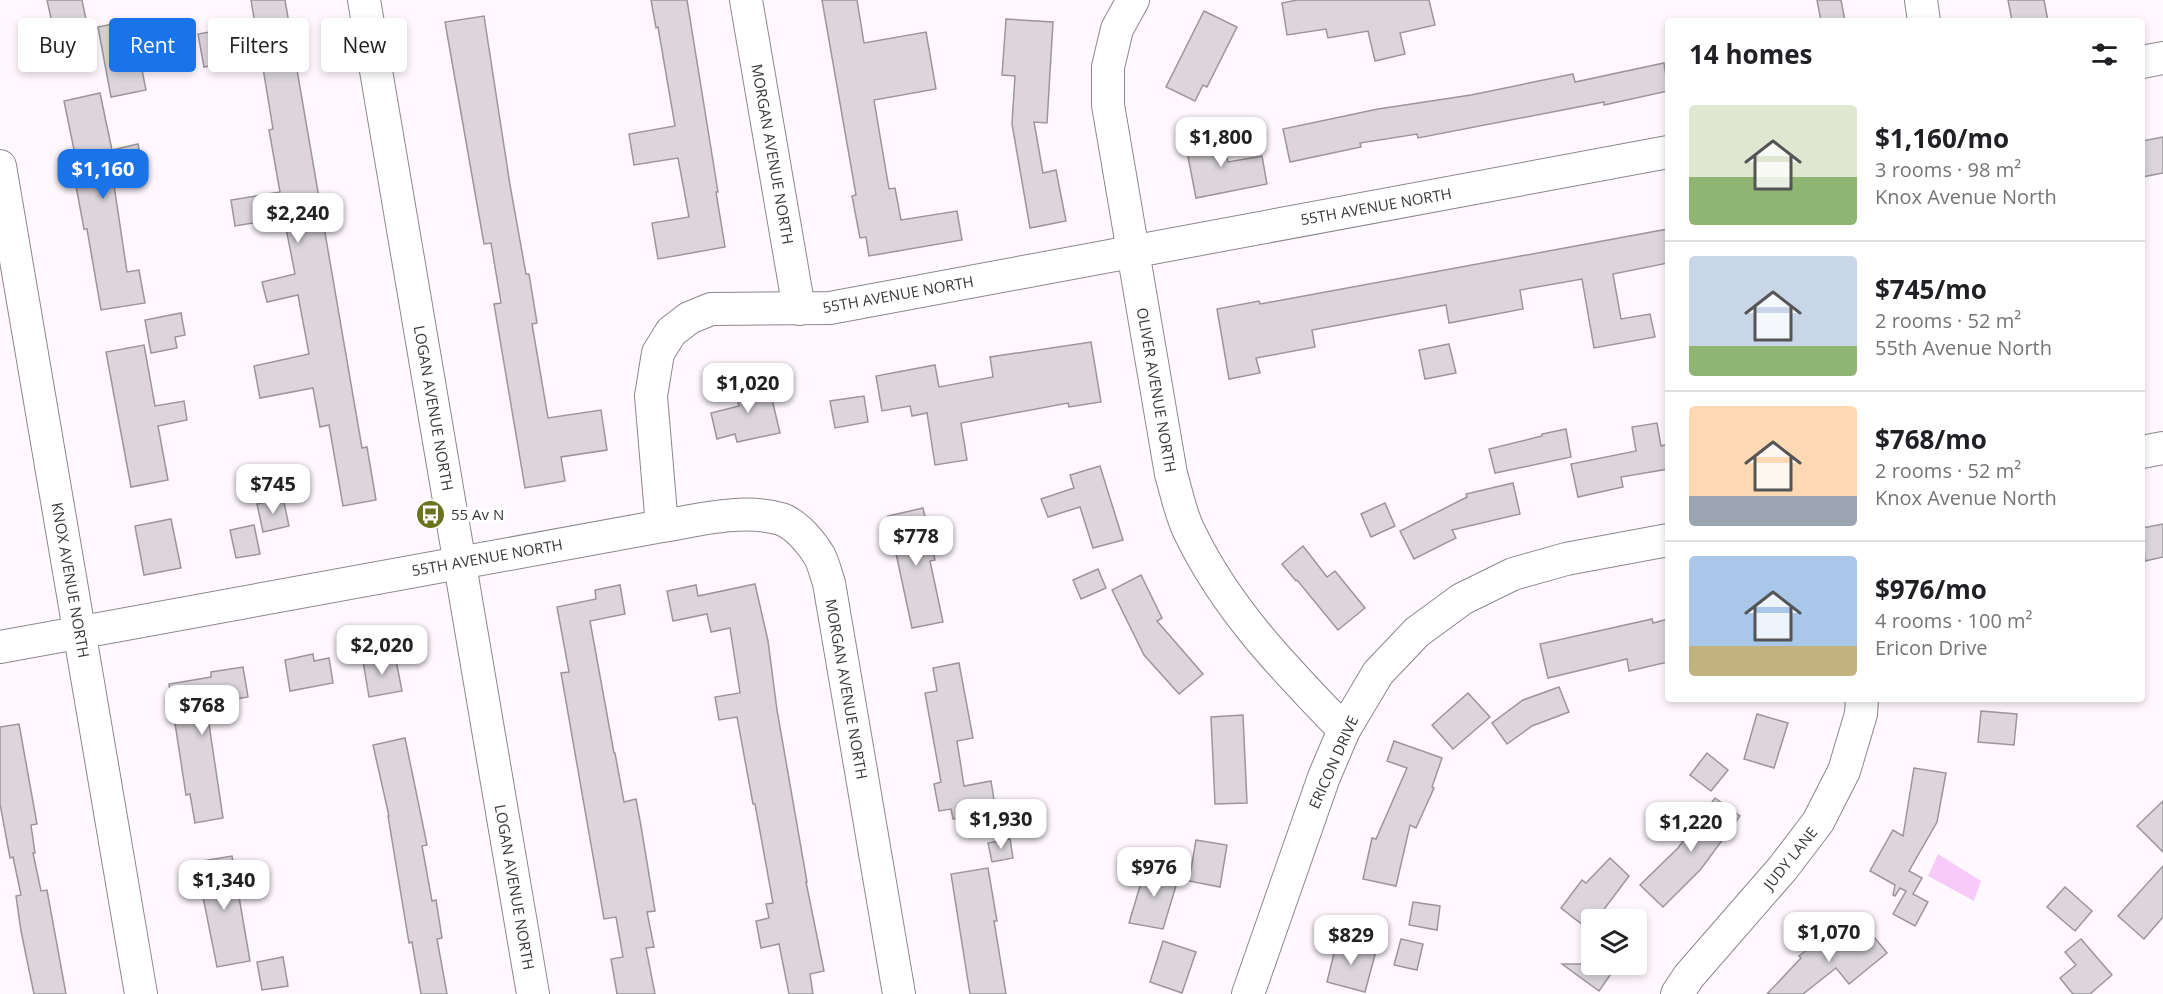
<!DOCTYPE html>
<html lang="en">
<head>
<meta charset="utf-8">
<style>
  :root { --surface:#fff; --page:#f2f2f2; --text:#202124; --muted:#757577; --line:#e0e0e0; --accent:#1a73e8 }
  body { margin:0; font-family:"Open Sans",sans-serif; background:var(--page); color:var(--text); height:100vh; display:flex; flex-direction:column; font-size:22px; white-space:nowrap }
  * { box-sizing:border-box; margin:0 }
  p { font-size:20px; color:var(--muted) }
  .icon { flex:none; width:33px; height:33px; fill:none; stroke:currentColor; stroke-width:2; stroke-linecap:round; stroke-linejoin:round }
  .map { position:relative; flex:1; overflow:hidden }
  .sheet { position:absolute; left:1665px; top:18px; width:480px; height:684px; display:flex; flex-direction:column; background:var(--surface); border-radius:6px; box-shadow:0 3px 9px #0003 }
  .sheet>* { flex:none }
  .guide { position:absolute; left:18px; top:18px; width:570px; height:54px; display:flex; gap:12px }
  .buttons { position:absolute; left:1581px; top:909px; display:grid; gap:12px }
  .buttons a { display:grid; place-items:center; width:66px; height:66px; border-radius:6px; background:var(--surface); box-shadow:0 3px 9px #0003; font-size:30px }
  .price { position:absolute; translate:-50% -51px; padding:0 14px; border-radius:12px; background:#fff; color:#222; font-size:20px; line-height:39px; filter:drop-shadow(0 2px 3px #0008) }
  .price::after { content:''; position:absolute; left:50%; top:36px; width:18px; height:14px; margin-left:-9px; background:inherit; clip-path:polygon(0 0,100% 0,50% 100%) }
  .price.selected { background:var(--accent); color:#fff }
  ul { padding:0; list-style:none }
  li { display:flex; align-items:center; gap:18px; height:150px; padding:0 24px }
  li+li { border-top:2px solid var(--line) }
  li span { display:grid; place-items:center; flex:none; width:168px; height:120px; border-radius:6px; color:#555 }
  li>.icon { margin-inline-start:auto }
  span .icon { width:72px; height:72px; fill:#fffc; stroke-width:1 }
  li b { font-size:26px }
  h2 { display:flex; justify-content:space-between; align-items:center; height:72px; padding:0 24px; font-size:26px }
  .pill { padding:0 21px; border-radius:6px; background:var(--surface); box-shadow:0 3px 9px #0003; font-size:21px; line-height:54px }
  .pill.selected { background:var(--accent); color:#fff }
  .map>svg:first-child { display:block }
  .water { fill:#f8cafa }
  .building { fill:#dcd6dc; stroke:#9b969b; stroke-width:1.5 }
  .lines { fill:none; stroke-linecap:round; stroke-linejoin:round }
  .minor-casing { stroke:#8c878c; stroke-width:34 }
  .minor { stroke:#fff; stroke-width:32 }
  .labels { text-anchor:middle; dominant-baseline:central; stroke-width:6; stroke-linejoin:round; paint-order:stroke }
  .street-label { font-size:15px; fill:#3a383a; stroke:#fff }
  .poi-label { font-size:15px; fill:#3a383a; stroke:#fff; text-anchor:start }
</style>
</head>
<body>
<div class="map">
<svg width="2163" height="994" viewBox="0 0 2163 994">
  <rect width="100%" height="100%" fill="#fff9ff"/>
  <path class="water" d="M1938 854 1981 881 1974 901 1928 876Z"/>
  <g class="building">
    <path d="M47 0H82L89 34 56 41Z"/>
    <path d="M251 0H285L362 448 367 447 376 500 343 506 329 425 320 427 313 388 260 398 254 366 309 354 298 295 267 302 262 282 295 274 284 218 235 226 231 200 280 192 269 130 273 129 261 56 204 67 198 34 255 24Z"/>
    <path d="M651 0H687L718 192H716L725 247 658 259 652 223 689 217 678 158 634 165 629 134 675 126 658 27 656 28Z"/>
    <path d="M822 0H857L864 43 926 32 936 89 874 100 889 189 895 188 901 220 957 211 962 240 869 256 866 237 860 238 852 196 856 195Z"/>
    <path d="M1297 0H1429L1435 25 1400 33 1405 54 1375 61 1368 31 1328 38 1326 29 1287 35 1282 3Z"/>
    <path d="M1817 0H1841L1845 21H1821Z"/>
    <path d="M2008 0H2044L2048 21H2012Z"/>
    <path d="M1204 11 1237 27 1207 87 1203 85 1195 101 1166 87Z"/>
    <path d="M484 16 510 185 526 274H529L537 323 532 324 548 418 601 410 607 450 561 457 565 481 525 488 494 304 501 303 491 243 484 244 445 22Z"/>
    <path d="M1006 19 1053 22 1047 123 1034 122 1043 173 1056 170 1066 221 1030 228 1012 124 1015 76 1002 75Z"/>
    <path d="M132 20 146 90 111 97 98 27Z"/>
    <path d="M1664 63 1668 91 1604 105V102L1418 138 1417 134 1360 143 1361 147 1290 162 1283 129 1378 109 1471 95 1573 74 1575 82Z"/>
    <path d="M100 93 112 150 138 144 142 165 112 172 127 272 139 270 145 303 101 310 87 229H84L73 170 78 169 64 101Z"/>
    <path d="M1222 134 1228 162 1262 156 1267 184 1196 198 1185 141Z"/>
    <path d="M2163 137V173L2142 177V141Z"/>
    <path d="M1668 229V263L1613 274 1621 319 1650 314 1655 337 1594 348 1582 279 1520 290 1523 309 1449 323 1446 305 1312 330 1315 347 1256 358 1260 373 1229 379 1217 309 1259 301 1260 304Z"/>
    <path d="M181 313 185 335 175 337 177 348 151 353 145 320Z"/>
    <path d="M1091 342 1101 402 1069 407 1068 403 961 423 967 460 935 465 927 413 912 416 910 406 882 411 876 376 935 365 939 387 993 377 990 357Z"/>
    <path d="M1449 344 1456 373 1425 379 1419 350Z"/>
    <path d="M144 345 155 406 184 401 187 420 158 426 168 480 131 487 106 352Z"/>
    <path d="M767 378 780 433 737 442 735 434 717 439 711 413 739 406 734 385Z"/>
    <path d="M864 396 868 422 835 428 830 401Z"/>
    <path d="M1657 423 1661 446 1668 444V469L1621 477 1623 487 1578 497 1571 464 1636 451 1632 427Z"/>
    <path d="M1566 429 1571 457 1495 473 1489 449 1542 436V434Z"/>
    <path d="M1100 466 1123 540 1093 548 1080 507 1048 517 1041 499 1074 488 1070 475Z"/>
    <path d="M1513 483 1520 514 1452 530 1456 538 1414 559 1400 531 1467 497 1466 494Z"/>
    <path d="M283 498 289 526 263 532 257 504Z"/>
    <path d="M1385 503 1395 526 1371 537 1361 514Z"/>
    <path d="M923 508 935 560 930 561 943 622 912 628 888 516Z"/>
    <path d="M171 519 181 568 144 575 135 526Z"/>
    <path d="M2163 524V557L2145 561 2142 528Z"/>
    <path d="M254 525 260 554 236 558 230 530Z"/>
    <path d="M1303 546 1327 577 1335 571 1365 608 1338 630 1297 580 1296 581 1282 564Z"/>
    <path d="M1098 569 1106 588 1081 599 1073 580Z"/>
    <path d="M1141 575 1162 618 1157 621 1203 674 1179 694 1144 655 1112 590Z"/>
    <path d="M755 584 768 641 777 710 807 882H806L824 971 810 974 813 994H789L779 944 761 948 756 921 769 918 766 904 773 903 755 804H753L737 717 719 720 715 697 740 693 730 628 711 632 707 614 673 621 667 591 696 585 698 596Z"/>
    <path d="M620 585 625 614 590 621 614 753H615L624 802 636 799 641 826 655 911 647 912 654 947 646 948 655 994H617L611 959 623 957 616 917 604 919 561 673 569 672 557 607 596 599 595 590Z"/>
    <path d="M1652 619 1653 623 1668 619V662L1629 671 1627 659 1548 678 1540 644Z"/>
    <path d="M313 654 314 661 329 658 333 683 290 691 285 660Z"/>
    <path d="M395 655 402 691 369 697 363 661Z"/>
    <path d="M959 663 973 738 957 741 964 786 991 781 998 825 967 831 965 818 953 819 951 809 939 811 934 784 941 782 925 693 937 691 933 668Z"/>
    <path d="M243 667 248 697 206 704 223 818 195 823 190 794 186 795 169 684 211 677V672Z"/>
    <path d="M1559 687 1569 712 1532 726 1507 744 1492 723 1523 700Z"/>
    <path d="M1468 693 1490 717 1453 749 1432 725Z"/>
    <path d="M1981 711 2017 714 2014 745 1978 742Z"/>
    <path d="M1757 714 1788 723 1774 768 1744 759Z"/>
    <path d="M1243 715 1247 803 1215 804 1211 717Z"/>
    <path d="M19 724 37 824 31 825 35 853H33L41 891 47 890 66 994H34L21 931 16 896 21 895 13 857 10 858 0 804V727Z"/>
    <path d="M405 738 427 845 422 846 432 901 436 900 442 938 437 939 447 994H421L412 942 409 943 388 816H389L373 745Z"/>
    <path d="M1394 741 1442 758 1432 787 1434 788 1416 828 1410 825 1396 886 1363 879 1372 838 1376 839 1407 768 1387 761Z"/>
    <path d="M1707 753 1728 770 1711 791 1690 775Z"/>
    <path d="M1914 768 1946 773 1937 822 1909 871 1922 878 1913 894 1928 902 1915 926 1893 914 1906 891 1900 888 1895 896 1893 895 1895 885 1870 871 1893 830 1903 836Z"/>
    <path d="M1715 798 1740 816 1701 869 1663 907 1640 885 1678 848Z"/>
    <path d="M2163 801V852L2137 826Z"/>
    <path d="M1010 839 1013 858 992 862 988 843Z"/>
    <path d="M1196 840 1227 845 1220 887 1189 881Z"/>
    <path d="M232 856 250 961 217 967 196 862Z"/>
    <path d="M1610 858 1629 876 1596 920H1592V925L1588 929 1561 908 1582 880 1586 883Z"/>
    <path d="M1146 866 1179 876 1163 929 1129 923Z"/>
    <path d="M2163 866V917L2144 939 2118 916Z"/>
    <path d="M988 868 997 921H994L1006 994H970L951 874Z"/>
    <path d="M2065 887 2092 911 2075 931 2047 907Z"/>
    <path d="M1413 902 1440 906 1437 930 1409 925Z"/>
    <path d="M1838 925 1859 950 1875 938 1887 953 1849 984 1836 968 1803 994H1767L1801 958 1799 956Z"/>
    <path d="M1401 939 1423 944 1417 970 1394 965Z"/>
    <path d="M2081 939 2112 975 2090 994H2073L2060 978 2076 965 2065 952Z"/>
    <path d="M1163 941 1196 952 1182 993 1150 982Z"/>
    <path d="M1337 941 1376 951 1365 992 1327 982Z"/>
    <path d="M283 957 288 986 262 990 257 962Z"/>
    <path d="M1562 964H1618L1599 991Z"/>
  </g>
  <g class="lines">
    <defs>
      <g id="minor">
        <path d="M364 0 533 994"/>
        <path d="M746 0 799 309"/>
        <path d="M1133 0 1117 29 1108 67V105L1171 474C1177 494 1181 517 1191 535 1228 611 1286 670 1344 730"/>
        <path d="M1921 0 1924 21"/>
        <path d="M2142 62 2163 58"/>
        <path d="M0 166 141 994"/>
        <path d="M2142 452 2163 448"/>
        <path d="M662 526C699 520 743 508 781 519 796 524 812 543 820 557 824 565 826 575 829 583L899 994"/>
        <path d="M0 647 662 526 651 396 658 353 671 332 689 318 711 309 830 308 1668 152"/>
        <path d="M1248 994 1324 777 1344 730 1378 673 1417 632 1462 599 1513 574 1566 559 1668 540"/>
        <path d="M1677 994 1689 976 1783 868 1818 822 1844 771 1861 714 1862 699"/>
      </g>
    </defs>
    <use href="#minor" class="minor-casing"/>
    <use href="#minor" class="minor"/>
  </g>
  <defs>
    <symbol id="bus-disc" viewBox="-11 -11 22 22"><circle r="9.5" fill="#6b731c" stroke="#fff"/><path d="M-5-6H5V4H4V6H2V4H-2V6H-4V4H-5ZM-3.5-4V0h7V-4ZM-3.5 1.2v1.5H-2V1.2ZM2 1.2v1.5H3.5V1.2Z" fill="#fff"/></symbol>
  </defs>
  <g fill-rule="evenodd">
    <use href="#bus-disc" x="414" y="498" width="33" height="33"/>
  </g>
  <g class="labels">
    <g class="street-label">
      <text transform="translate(773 154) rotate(80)">MORGAN AVENUE NORTH</text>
      <text transform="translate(1376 206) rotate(-10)">55TH AVENUE NORTH</text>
      <text transform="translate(898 294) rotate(-10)">55TH AVENUE NORTH</text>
      <text transform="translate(1157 390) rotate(80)">OLIVER AVENUE NORTH</text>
      <text transform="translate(434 408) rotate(80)">LOGAN AVENUE NORTH</text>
      <text transform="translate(487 557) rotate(-10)">55TH AVENUE NORTH</text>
      <text transform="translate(71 580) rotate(80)">KNOX AVENUE NORTH</text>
      <text transform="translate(847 689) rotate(80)">MORGAN AVENUE NORTH</text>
      <text transform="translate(1333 762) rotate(-66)">ERICON DRIVE</text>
      <text transform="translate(1790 858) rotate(-51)">JUDY LANE</text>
      <text transform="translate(515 887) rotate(80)">LOGAN AVENUE NORTH</text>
    </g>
    <g class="poi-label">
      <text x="451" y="514">55 Av N</text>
    </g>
  </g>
</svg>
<div class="buttons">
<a><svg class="icon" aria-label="layers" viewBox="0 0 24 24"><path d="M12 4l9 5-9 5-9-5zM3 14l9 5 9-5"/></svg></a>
</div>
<b class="price" style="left:1221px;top:168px">$1,800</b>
<b class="price selected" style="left:103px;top:200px">$1,160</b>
<b class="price" style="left:298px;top:244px">$2,240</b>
<b class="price" style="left:748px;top:414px">$1,020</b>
<b class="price" style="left:273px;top:515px">$745</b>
<b class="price" style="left:916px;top:567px">$778</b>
<b class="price" style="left:382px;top:676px">$2,020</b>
<b class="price" style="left:202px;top:736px">$768</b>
<b class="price" style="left:1001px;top:850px">$1,930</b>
<b class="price" style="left:1691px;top:853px">$1,220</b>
<b class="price" style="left:1154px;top:898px">$976</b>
<b class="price" style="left:224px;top:911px">$1,340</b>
<b class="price" style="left:1829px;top:963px">$1,070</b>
<b class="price" style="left:1351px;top:966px">$829</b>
<div class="guide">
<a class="pill">Buy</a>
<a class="pill selected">Rent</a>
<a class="pill">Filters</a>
<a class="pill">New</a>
</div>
<section class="sheet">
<h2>14 homes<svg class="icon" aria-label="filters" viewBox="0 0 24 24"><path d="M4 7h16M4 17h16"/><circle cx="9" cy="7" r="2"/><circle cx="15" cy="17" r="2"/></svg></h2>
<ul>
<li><span style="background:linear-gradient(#dfe7d0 60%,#8fb573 0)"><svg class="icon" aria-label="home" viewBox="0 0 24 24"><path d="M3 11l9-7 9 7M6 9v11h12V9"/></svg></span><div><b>$1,160/mo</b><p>3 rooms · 98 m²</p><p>Knox Avenue North</p></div></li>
<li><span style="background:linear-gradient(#c9d6e8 75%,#8fb573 0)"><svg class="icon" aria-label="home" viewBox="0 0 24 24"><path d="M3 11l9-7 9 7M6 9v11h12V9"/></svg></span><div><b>$745/mo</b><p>2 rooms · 52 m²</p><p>55th Avenue North</p></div></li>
<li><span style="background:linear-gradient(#ffd9b3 75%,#9aa5b1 0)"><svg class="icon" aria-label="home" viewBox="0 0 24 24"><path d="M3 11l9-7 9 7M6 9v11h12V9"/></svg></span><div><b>$768/mo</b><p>2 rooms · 52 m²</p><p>Knox Avenue North</p></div></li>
<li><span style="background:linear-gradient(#a9c7e8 75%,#c2b280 0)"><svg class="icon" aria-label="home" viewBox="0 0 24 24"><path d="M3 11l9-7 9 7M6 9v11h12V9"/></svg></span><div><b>$976/mo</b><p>4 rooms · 100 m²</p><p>Ericon Drive</p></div></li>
</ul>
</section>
</div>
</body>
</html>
